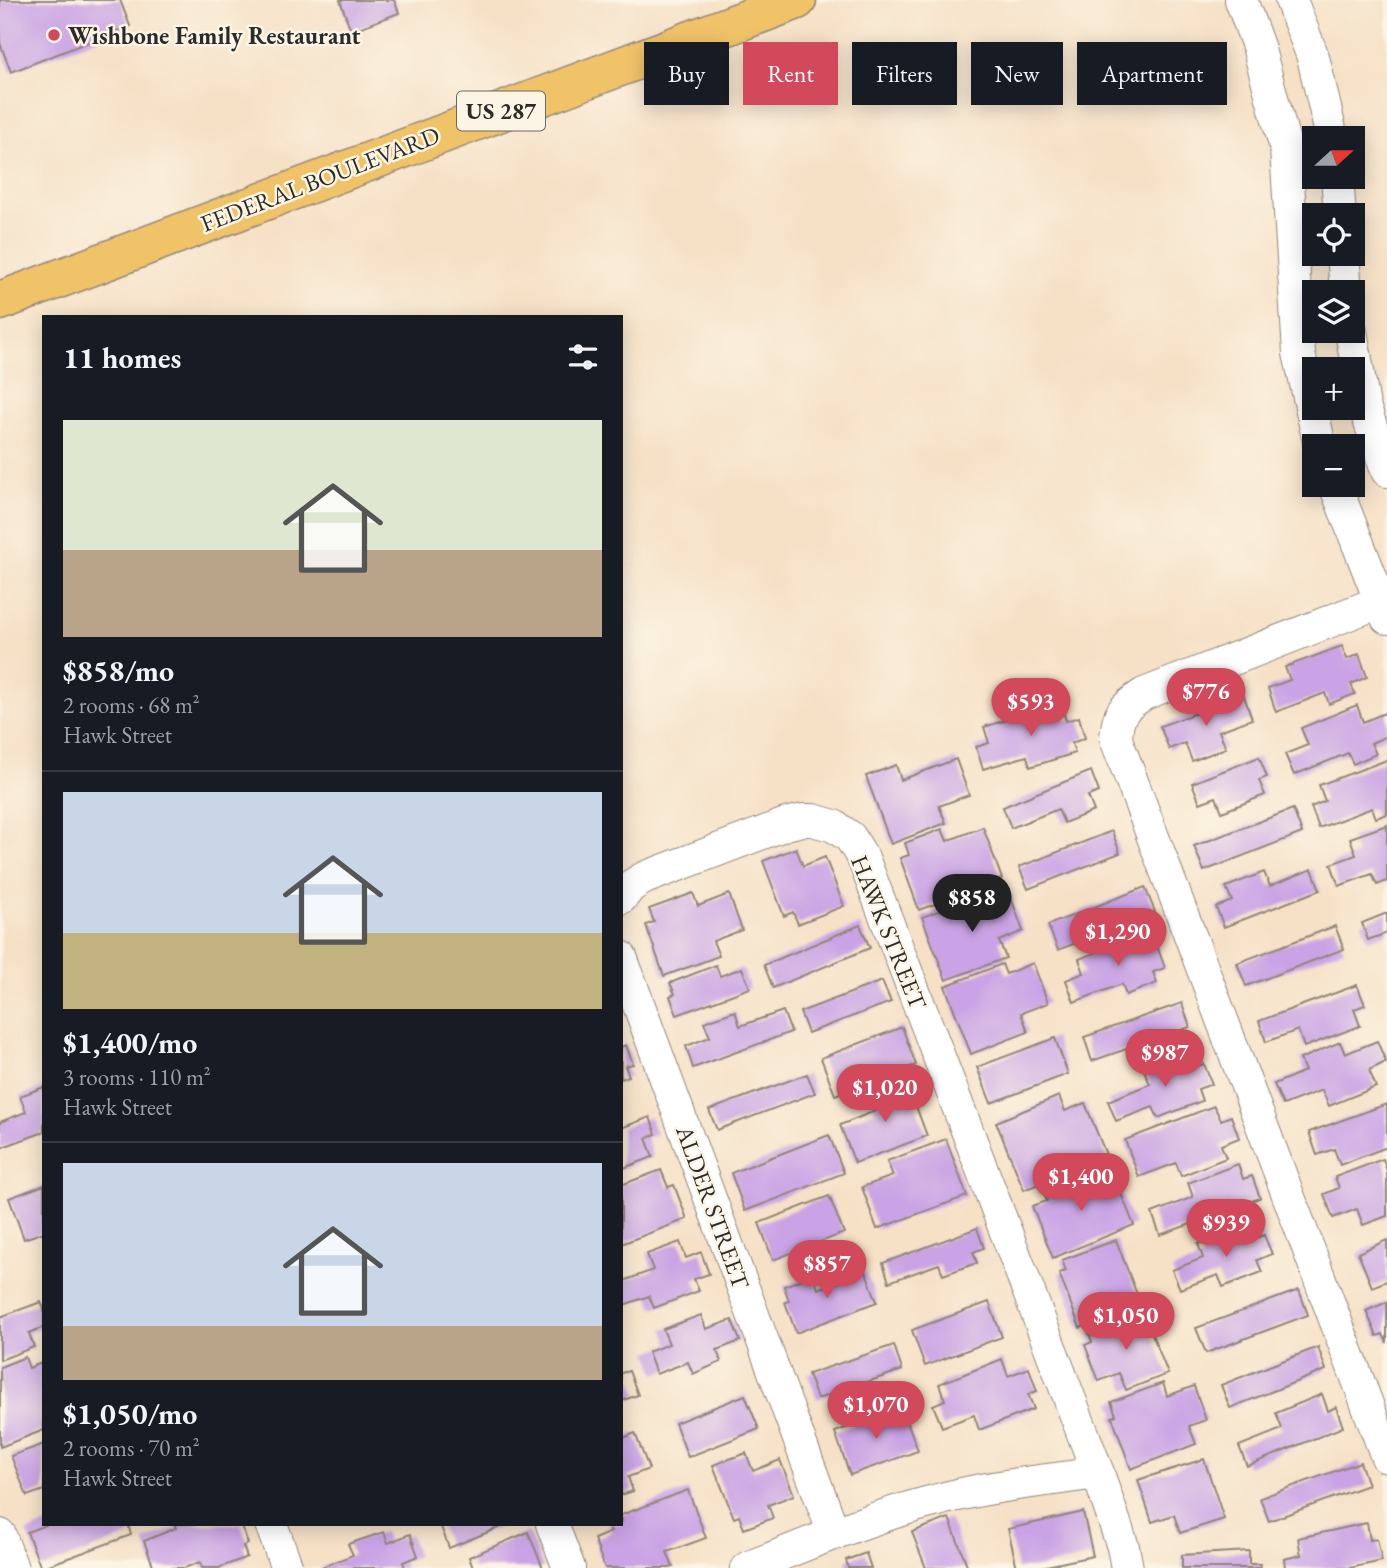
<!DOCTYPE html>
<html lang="en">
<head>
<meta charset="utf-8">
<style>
  :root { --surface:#171b24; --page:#242831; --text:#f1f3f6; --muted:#9ea1a6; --line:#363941; --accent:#d1495b }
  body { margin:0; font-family:"EB Garamond",serif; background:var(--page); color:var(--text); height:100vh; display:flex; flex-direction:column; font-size:26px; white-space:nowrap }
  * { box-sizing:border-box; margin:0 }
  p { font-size:23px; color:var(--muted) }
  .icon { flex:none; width:38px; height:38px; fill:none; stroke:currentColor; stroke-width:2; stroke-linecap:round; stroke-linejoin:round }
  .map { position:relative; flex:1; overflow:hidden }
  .side { position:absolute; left:42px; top:315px; width:581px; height:1211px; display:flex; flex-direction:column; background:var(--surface); border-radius:0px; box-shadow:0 4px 18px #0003 }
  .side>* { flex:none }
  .top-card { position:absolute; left:644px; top:42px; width:637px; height:63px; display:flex; gap:14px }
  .needle { width:46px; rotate:69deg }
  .buttons { position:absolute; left:1302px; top:126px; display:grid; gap:14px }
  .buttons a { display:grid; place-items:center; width:63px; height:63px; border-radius:0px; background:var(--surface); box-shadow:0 4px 18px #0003; font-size:35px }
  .price { position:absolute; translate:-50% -60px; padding:0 16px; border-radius:24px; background:var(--accent); color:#fff; font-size:23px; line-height:46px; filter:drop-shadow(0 2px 4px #0008) }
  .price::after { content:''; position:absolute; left:50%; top:42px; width:21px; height:16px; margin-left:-10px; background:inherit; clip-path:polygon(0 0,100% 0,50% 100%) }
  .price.on { background:#222; color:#fff }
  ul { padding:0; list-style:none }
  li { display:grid; align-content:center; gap:14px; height:371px; padding:0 21px }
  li+li { border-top:2px solid var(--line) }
  li span { display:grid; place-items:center; height:217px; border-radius:0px; color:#555 }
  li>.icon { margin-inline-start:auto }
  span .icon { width:126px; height:126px; fill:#fffc; stroke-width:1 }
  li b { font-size:30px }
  h2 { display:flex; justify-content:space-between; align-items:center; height:84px; padding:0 21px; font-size:30px }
  .chip { padding:0 24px; border-radius:0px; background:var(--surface); box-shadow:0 4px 18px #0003; font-size:24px; line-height:63px }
  .chip.on { background:var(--accent); color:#fff }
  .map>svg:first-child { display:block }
  .building { fill:#c9a3e5 }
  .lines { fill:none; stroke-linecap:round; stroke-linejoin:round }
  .minor-casing { stroke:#908679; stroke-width:34 }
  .primary-casing { stroke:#908679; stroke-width:41 }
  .minor { stroke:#fff; stroke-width:32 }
  .primary { stroke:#f1c369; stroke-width:38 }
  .poi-dot { fill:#d1495b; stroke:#fcf5e5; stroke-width:2.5 }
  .labels { text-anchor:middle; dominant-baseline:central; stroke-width:5; stroke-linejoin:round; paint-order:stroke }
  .shield { fill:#fcf5e5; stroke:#6a6863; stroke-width:2 }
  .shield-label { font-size:23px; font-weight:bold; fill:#2b2b2b }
  .poi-label { font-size:24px; font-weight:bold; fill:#2b2b2b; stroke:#fcf5e5; text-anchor:start }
  .street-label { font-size:24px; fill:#2b2b2b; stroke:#fcf5e5 }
</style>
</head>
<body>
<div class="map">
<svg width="1387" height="1568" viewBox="0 0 1387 1568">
  <rect width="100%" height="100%" fill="#fcf5e5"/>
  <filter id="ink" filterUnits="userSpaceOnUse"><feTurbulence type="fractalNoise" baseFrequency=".0143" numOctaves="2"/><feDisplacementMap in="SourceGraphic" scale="14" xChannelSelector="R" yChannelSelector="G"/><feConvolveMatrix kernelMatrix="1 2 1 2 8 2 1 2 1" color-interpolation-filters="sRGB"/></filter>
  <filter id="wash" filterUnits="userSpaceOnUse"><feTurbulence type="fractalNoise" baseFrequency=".00686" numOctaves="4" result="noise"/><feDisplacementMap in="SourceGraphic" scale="28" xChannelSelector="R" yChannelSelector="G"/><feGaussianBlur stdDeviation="1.57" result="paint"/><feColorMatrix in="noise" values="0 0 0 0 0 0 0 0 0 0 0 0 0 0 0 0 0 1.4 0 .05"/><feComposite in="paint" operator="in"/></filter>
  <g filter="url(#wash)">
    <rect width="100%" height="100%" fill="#f6e1c7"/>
    <g id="blocks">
      <g class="building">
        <path d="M0 0H120L130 26 11 72 0 43Z"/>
        <path d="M340 0H394L399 13 351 31Z"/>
        <path d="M1342 646 1347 659 1359 654 1367 677 1351 684 1355 694 1329 704 1325 693 1276 712 1268 688 1290 680 1285 667Z"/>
        <path d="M1244 696 1252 719 1219 731 1226 748 1192 761 1185 743 1169 749 1160 726Z"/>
        <path d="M1061 703 1066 721 1079 717 1085 738 1072 743 1075 753 1030 767 1027 756 983 769 976 747 989 743 984 727Z"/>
        <path d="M1357 705 1363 722 1387 712V736L1371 743 1376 754 1353 764 1348 753 1294 775 1285 754 1308 745 1301 728Z"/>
        <path d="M1259 757 1267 777 1259 780 1265 795 1222 812 1216 797 1200 803 1192 783Z"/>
        <path d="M956 759 969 795 939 806 946 823 891 844 866 776 896 765 901 780Z"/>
        <path d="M1387 760V814L1376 818 1372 808 1319 828 1311 807 1325 801 1319 785Z"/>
        <path d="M1091 771 1099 792 1088 796 1094 811 1064 823 1058 809 1011 828 1003 807Z"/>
        <path d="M1293 809 1302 833 1204 871 1194 846Z"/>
        <path d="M1387 825V881L1377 885 1372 874 1339 886 1331 864 1356 855 1350 838Z"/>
        <path d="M983 827 1002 879 919 910 900 858 909 855 905 843 942 829 947 841Z"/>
        <path d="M1112 831 1120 853 1028 889 1019 867Z"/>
        <path d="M796 848 803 866 825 857 844 906 798 924 793 912 784 916 763 861Z"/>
        <path d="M1312 869 1320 890 1224 927 1216 907 1232 901 1226 887 1264 872 1270 886Z"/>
        <path d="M1145 887 1155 912 1058 950 1048 925Z"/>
        <path d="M693 893 698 906 729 894 742 930 713 941 719 956 664 976 646 925 654 922 649 909Z"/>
        <path d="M982 895 985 904 1010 895 1023 931 999 941 1006 958 946 980 922 917Z"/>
        <path d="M1387 913V933L1368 940 1362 923Z"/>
        <path d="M860 925 870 948 773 988 764 965Z"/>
        <path d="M1335 926 1344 949 1246 986 1237 963Z"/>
        <path d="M1148 932 1154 947 1157 946 1165 968 1153 972 1157 983 1126 995 1122 984 1074 1002 1066 980 1084 973 1079 959Z"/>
        <path d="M1033 963 1048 1003 1021 1013 1028 1032 971 1054 945 986 1002 964 1006 974Z"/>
        <path d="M716 965 720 976 742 968 750 988 677 1015 670 996 675 994 670 983Z"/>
        <path d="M882 981 891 1002 808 1033 800 1012Z"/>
        <path d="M1357 985 1365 1005 1354 1009 1360 1026 1304 1047 1298 1030 1266 1042 1259 1021Z"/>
        <path d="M1182 1003 1190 1027 1092 1061 1084 1037Z"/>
        <path d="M735 1011 740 1026 783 1011 791 1032 693 1068 686 1046 710 1037 704 1022Z"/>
        <path d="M902 1027 916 1065 835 1095 821 1058Z"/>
        <path d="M1055 1038 1068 1074 991 1103 977 1067Z"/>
        <path d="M1377 1041 1386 1062 1369 1070 1376 1087 1329 1106 1322 1090 1283 1105 1274 1084 1305 1071 1300 1059 1340 1042 1345 1054Z"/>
        <path d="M626 1045 633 1064 625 1066 629 1076 621 1079V1047Z"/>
        <path d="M1188 1051 1194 1067 1204 1064 1212 1084 1198 1089 1202 1101 1158 1118 1153 1107 1116 1121 1108 1101 1150 1084 1143 1068Z"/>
        <path d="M807 1074 815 1093 717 1130 709 1110Z"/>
        <path d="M907 1082 927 1136 855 1163 840 1125 875 1111 869 1096Z"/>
        <path d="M44 1087V1132L0 1148V1122L26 1112 20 1096Z"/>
        <path d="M1059 1096 1065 1111 1085 1103 1107 1157 1024 1190 996 1122Z"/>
        <path d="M1387 1104V1147L1340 1165 1334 1149 1317 1155 1309 1132Z"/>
        <path d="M1214 1106 1221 1120 1231 1116 1239 1138 1221 1145 1226 1158 1181 1176 1176 1163 1139 1177 1125 1140Z"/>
        <path d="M650 1117 656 1134 646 1138 653 1157 621 1169V1128Z"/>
        <path d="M829 1135 844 1173 745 1211 731 1173Z"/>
        <path d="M946 1139 967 1196 877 1229 862 1187 893 1176 887 1161Z"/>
        <path d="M1383 1159 1387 1171V1216L1363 1225 1357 1209 1333 1218 1324 1194 1339 1188 1335 1177Z"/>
        <path d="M1238 1164 1243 1179 1252 1176 1260 1198 1242 1204 1246 1215 1203 1231 1199 1221 1160 1235 1152 1213 1193 1197 1188 1183Z"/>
        <path d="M661 1170 668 1187 674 1185 687 1219 621 1244V1185Z"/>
        <path d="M1113 1174 1134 1225 1053 1258 1032 1206 1047 1201 1042 1189 1078 1175 1083 1186Z"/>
        <path d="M44 1185V1232L24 1239 9 1198Z"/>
        <path d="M829 1196 844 1233 773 1260 759 1223Z"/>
        <path d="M1248 1225 1253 1239 1264 1235 1272 1254 1257 1260 1262 1272 1223 1287 1218 1275 1180 1289 1172 1270 1203 1258 1198 1244Z"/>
        <path d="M977 1228 984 1248 973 1252 977 1263 943 1275 939 1264 889 1282 883 1263Z"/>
        <path d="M1116 1240 1141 1305 1080 1328 1059 1273 1066 1271 1062 1260Z"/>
        <path d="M1387 1240V1281L1372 1287 1358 1253Z"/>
        <path d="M680 1242 686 1258 701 1252 709 1274 694 1279 699 1291 654 1308 649 1296 621 1306V1282L653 1270 647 1254Z"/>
        <path d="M866 1272 877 1302 796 1333 785 1302 789 1301 784 1286 813 1275 818 1289Z"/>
        <path d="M1299 1290 1308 1315 1206 1353 1196 1328Z"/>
        <path d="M41 1302 44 1309V1327L29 1333 34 1347 0 1360V1317Z"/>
        <path d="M989 1302 1002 1337 925 1366 912 1330Z"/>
        <path d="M1387 1302V1343L1383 1334 1377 1336 1366 1311Z"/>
        <path d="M1134 1313 1138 1324 1147 1321 1168 1374 1126 1390 1119 1373 1099 1381 1085 1345 1092 1342 1088 1331Z"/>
        <path d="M701 1315 706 1329 732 1320 740 1341 717 1350 721 1362 693 1374 688 1362 656 1374 648 1352 669 1344 663 1329Z"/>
        <path d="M894 1345 902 1370 817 1399 808 1374Z"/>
        <path d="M1318 1347 1326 1370 1230 1408 1221 1385Z"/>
        <path d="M25 1357 29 1368 44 1362V1430L0 1447V1367Z"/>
        <path d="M1002 1359 1008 1376 1029 1368 1037 1391 1028 1394 1034 1409 979 1430 974 1415 942 1427 933 1405 945 1400 939 1384Z"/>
        <path d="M629 1371 638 1395 621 1401V1373Z"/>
        <path d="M1163 1383 1167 1396 1194 1386 1206 1420 1189 1426 1196 1444 1131 1469 1112 1417 1116 1415 1111 1402Z"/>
        <path d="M1322 1394 1328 1411 1336 1407 1343 1427 1247 1466 1239 1446 1282 1429 1276 1413Z"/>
        <path d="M745 1395 759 1429 688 1457 675 1423Z"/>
        <path d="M902 1407 918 1451 850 1475 835 1432Z"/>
        <path d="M635 1433 649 1469 628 1477 633 1491 621 1495V1439Z"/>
        <path d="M44 1444V1490L27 1496 11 1456Z"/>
        <path d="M746 1453 753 1471 780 1460 794 1495 768 1505 773 1518 744 1529 739 1516 734 1518 713 1465Z"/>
        <path d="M1204 1459 1224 1519 1180 1533 1174 1515 1152 1522 1138 1480Z"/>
        <path d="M1360 1462 1368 1485 1269 1521 1260 1498Z"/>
        <path d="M688 1490 706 1538 667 1552 673 1567 669 1568H605L594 1539 611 1532 608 1524H621V1515Z"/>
        <path d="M1083 1512 1093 1556 1037 1568H1017L1008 1529Z"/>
        <path d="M949 1518 968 1568H926L912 1532Z"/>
        <path d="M1367 1523 1370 1540 1377 1539 1382 1561 1350 1568H1285L1284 1559 1301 1555 1298 1538Z"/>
        <path d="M48 1524H128L131 1535 41 1568 27 1532Z"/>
        <path d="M174 1524H241L248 1544 243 1546 247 1557 219 1568H202L200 1562 184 1568H154L144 1541 176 1528Z"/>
        <path d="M440 1524H508L449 1548Z"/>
        <path d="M384 1532 388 1543 410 1534 418 1556 403 1562 405 1568H319L353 1555 348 1544Z"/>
        <path d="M528 1532 543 1568H473L469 1557Z"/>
        <path d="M1249 1551V1564H1260L1261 1568H1182V1555Z"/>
        <path d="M866 1553 871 1568H848L846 1560Z"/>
      </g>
    </g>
  </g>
  <g filter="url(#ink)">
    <use href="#blocks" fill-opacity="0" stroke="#908679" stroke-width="2"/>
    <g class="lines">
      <defs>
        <g id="minor">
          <path d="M1241 0 1258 46 1286 149 1299 353 1320 446"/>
          <path d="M1291 0 1313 57 1332 138"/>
          <path d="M1337 177 1340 215"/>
          <path d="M1343 254 1346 292"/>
          <path d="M1351 331 1364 406 1387 471"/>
          <path d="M1335 485 1387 618"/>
          <path d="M1387 599 1144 694C1123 707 1117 714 1116 739L1387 1457"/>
          <path d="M621 898 631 886 644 878 786 824 803 820H813L834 826 850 837 863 858 1098 1473 1123 1547 1127 1568"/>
          <path d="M621 957 834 1534"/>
          <path d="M271 1524 287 1568"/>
          <path d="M552 1524 569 1568"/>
          <path d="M0 1535 12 1568"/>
          <path d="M747 1568C808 1544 870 1517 934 1501 987 1486 1044 1481 1098 1473"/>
        </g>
        <path id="primary" d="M0 301 797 0"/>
      </defs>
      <use href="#minor" class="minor-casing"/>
      <use href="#primary" class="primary-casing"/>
      <use href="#minor" class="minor"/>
      <use href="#primary" class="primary"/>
    </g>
  </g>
  <circle class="poi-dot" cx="54" cy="35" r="7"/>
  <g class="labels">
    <rect class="shield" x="457" y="91.5" width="88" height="39" rx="5"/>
    <g class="shield-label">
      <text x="501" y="111">US 287</text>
    </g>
    <g class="poi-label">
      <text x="68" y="35">Wishbone Family Restaurant</text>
    </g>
    <g class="street-label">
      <text transform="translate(320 179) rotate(-21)">FEDERAL BOULEVARD</text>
      <text transform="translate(889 932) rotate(68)">HAWK STREET</text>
      <text transform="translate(713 1207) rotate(70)">ALDER STREET</text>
    </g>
  </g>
</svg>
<div class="buttons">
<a><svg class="needle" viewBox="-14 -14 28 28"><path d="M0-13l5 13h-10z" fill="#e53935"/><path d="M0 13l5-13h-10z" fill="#9ea1a6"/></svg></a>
<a><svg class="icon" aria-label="locate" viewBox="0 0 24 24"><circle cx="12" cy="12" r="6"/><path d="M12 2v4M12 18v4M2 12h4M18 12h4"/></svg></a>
<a><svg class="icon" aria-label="layers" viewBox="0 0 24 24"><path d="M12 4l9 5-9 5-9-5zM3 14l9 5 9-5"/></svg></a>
<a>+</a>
<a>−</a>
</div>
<b class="price" style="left:1206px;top:728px">$776</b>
<b class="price" style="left:1031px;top:738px">$593</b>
<b class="price on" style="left:972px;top:934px">$858</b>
<b class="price" style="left:1118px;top:968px">$1,290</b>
<b class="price" style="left:1165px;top:1089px">$987</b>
<b class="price" style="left:885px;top:1124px">$1,020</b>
<b class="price" style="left:1081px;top:1213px">$1,400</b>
<b class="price" style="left:1226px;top:1259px">$939</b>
<b class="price" style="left:827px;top:1300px">$857</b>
<b class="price" style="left:1126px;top:1352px">$1,050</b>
<b class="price" style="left:876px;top:1441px">$1,070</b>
<div class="top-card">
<a class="chip">Buy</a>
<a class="chip on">Rent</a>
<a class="chip">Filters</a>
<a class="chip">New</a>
<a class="chip">Apartment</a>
</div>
<section class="side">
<h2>11 homes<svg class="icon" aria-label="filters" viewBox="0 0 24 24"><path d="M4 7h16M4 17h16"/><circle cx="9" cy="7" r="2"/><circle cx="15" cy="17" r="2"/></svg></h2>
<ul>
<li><span style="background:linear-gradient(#dfe7d0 60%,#b9a48a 0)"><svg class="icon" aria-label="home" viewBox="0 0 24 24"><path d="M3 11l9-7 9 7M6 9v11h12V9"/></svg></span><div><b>$858/mo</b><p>2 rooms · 68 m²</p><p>Hawk Street</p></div></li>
<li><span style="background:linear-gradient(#c9d6e8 65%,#c2b280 0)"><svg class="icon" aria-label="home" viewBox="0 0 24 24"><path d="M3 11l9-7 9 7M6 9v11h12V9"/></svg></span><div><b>$1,400/mo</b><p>3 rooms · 110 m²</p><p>Hawk Street</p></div></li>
<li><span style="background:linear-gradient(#c9d6e8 75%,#b9a48a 0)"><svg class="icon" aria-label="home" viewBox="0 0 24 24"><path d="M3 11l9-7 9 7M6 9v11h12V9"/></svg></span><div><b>$1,050/mo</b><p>2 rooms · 70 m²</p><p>Hawk Street</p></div></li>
</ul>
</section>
</div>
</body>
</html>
